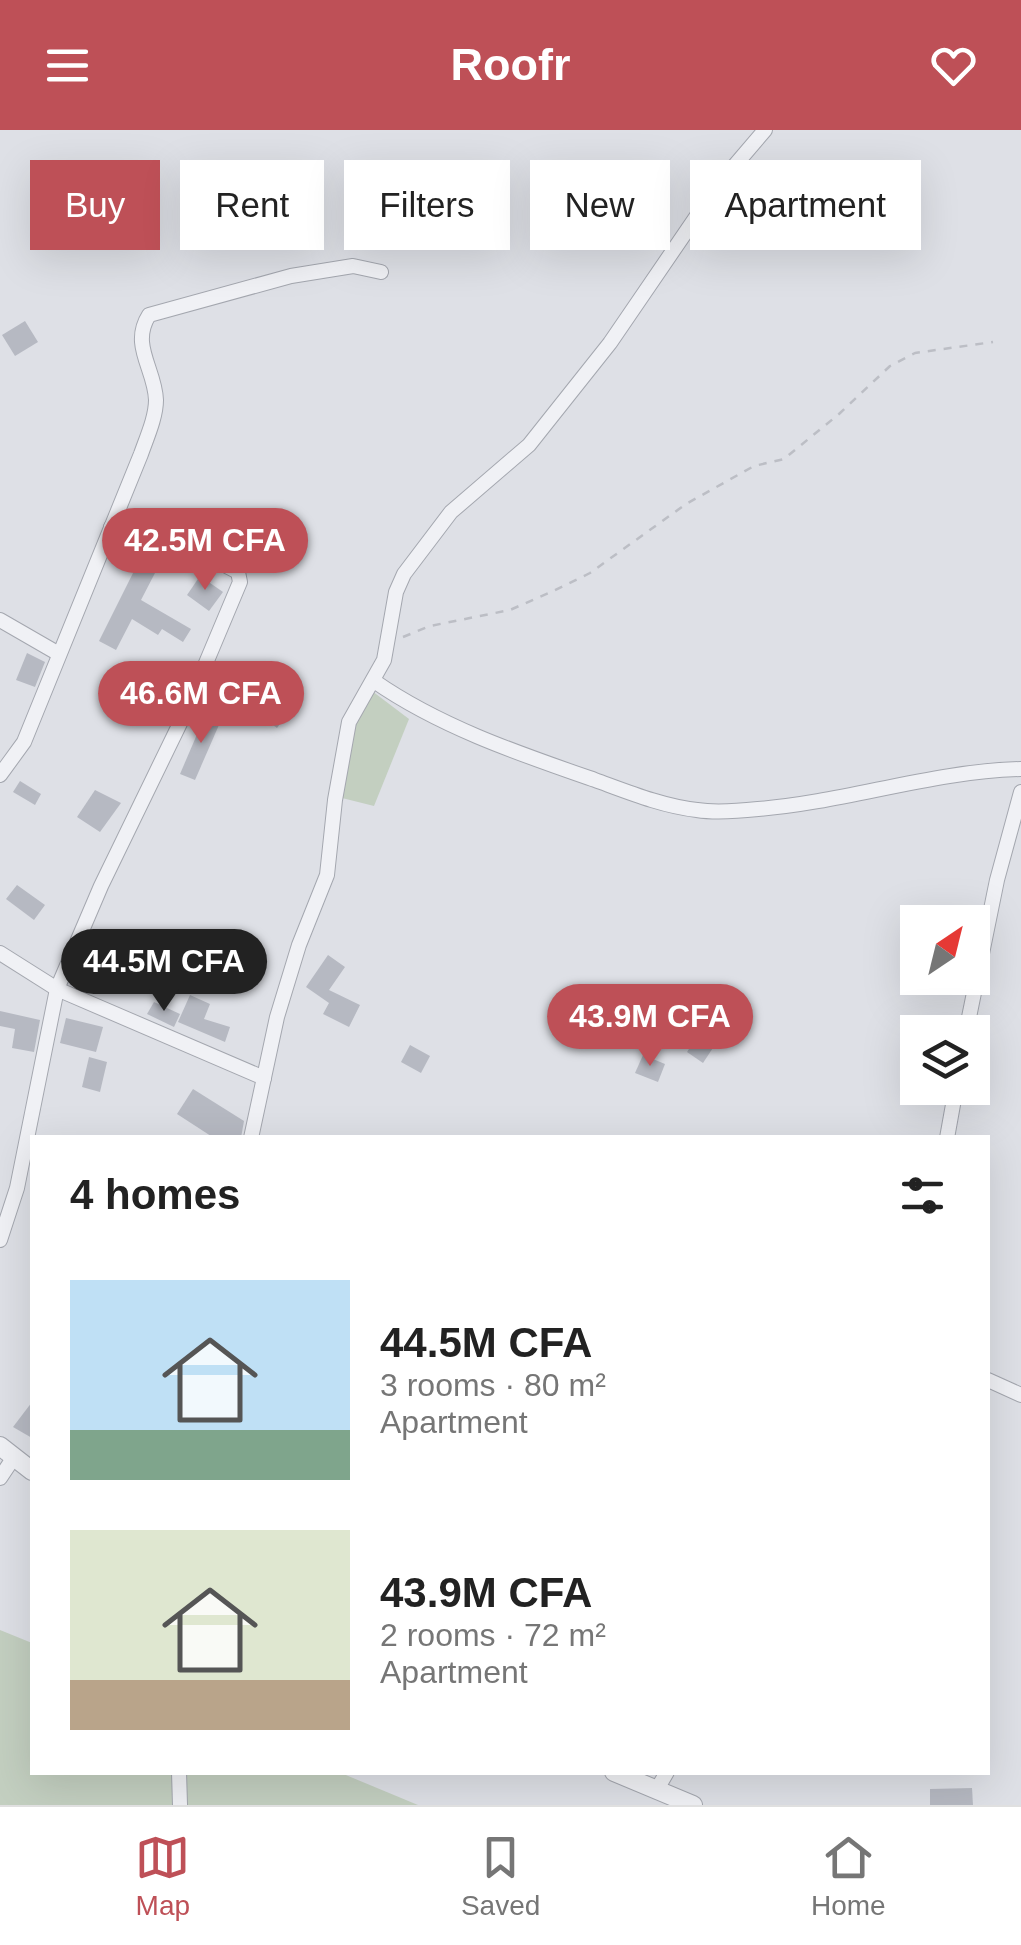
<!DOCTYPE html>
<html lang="en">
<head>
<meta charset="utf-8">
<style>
  :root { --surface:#fff; --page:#f6f6f6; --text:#222; --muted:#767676; --line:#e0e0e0; --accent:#be5057 }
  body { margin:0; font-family:Arial,sans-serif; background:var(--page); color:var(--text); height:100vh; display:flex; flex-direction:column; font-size:38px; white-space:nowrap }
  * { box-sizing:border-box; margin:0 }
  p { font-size:32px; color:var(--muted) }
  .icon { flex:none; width:55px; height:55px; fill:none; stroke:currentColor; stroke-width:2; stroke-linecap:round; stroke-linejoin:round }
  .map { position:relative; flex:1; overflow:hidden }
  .details { position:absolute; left:30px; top:1005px; width:960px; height:640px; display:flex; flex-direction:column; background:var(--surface); border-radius:0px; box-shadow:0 10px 40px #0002 }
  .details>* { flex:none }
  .top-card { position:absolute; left:30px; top:30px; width:962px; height:90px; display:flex; gap:20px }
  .needle { width:65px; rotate:35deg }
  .controls { position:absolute; left:900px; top:775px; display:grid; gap:20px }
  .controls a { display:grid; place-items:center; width:90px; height:90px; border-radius:0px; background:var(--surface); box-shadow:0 10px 40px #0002; font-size:50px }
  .price { position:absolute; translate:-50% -85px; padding:0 22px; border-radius:35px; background:var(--accent); color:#fff; font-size:32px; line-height:65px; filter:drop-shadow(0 2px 5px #0008) }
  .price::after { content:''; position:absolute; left:50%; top:60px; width:30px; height:22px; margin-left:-15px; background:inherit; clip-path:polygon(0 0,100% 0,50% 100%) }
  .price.current { background:#222; color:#fff }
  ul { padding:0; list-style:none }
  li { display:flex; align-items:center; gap:30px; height:250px; padding:0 40px }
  li span { display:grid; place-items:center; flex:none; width:280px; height:200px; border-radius:0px; color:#555 }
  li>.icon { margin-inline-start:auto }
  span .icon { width:120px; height:120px; fill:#fffc; stroke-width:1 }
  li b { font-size:42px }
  h2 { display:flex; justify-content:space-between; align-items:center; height:120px; padding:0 40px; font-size:42px }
  .pill { padding:0 35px; border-radius:0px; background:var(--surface); box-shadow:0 10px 40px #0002; font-size:35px; line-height:90px }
  .pill.current { background:var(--accent); color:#fff }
  header { display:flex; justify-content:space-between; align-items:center; height:130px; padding:0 40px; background:var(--accent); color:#fff; font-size:45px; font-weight:600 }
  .tabs { display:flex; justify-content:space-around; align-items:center; height:140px; border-top:2px solid var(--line); background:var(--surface); font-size:28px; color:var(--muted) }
  .tabs a { display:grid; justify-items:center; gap:5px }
  .tabs .current { color:var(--accent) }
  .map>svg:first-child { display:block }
  .green { fill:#c3cfc0 }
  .building { fill:#b6b9c2 }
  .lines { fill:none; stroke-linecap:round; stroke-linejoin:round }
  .minor-casing { stroke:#a4a7af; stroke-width:16 }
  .tertiary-casing { stroke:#a4a7af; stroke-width:20 }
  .path { stroke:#bcbec5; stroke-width:2.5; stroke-dasharray:8 8; stroke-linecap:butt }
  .minor { stroke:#f0f1f5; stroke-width:14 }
  .tertiary { stroke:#f0f1f5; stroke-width:18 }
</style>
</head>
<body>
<header><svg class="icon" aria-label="menu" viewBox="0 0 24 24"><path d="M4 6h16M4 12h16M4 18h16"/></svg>Roofr<svg class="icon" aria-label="heart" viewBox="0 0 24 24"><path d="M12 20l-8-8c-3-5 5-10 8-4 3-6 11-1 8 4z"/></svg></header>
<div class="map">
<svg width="1021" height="1675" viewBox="0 0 1021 1675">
  <rect width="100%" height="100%" fill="#dee0e6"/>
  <g class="green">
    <path d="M372 561 409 589 374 676 338 667 352 597Z"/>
    <path d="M0 1500 32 1513V1642L341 1643 418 1675H0Z"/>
  </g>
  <g class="building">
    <path d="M25 191 38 212 15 226 2 205Z"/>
    <path d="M137 435 155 443 141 470 191 499 183 512 162 499 158 505 132 489 116 520 99 511Z"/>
    <path d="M200 446 223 462 209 481 187 465Z"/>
    <path d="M27 523 45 532 35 557 16 550Z"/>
    <path d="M275 534 291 544 282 559 266 548Z"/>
    <path d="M269 566 289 581 277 598 257 583Z"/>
    <path d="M207 581 222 588 195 650 180 644Z"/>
    <path d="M20 651 41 664 35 675 13 662Z"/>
    <path d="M95 660 121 673 100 702 77 687Z"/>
    <path d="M17 755 45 775 34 790 6 769Z"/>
    <path d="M328 825 345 837 329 860 360 875 349 897 323 884 329 873 306 857Z"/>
    <path d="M190 865 210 874 204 889 230 897 225 912 178 892Z"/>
    <path d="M154 872 180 884 174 897 147 884Z"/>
    <path d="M0 881 40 890 34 922 12 918 15 899 0 896Z"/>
    <path d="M583 884 606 898 597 913 574 899Z"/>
    <path d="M710 887 726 898 703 933 687 922Z"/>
    <path d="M66 888 103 897 96 922 60 913Z"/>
    <path d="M410 915 430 926 421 943 401 932Z"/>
    <path d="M643 925 665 934 658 952 635 943Z"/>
    <path d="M89 927 107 932 100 962 82 957Z"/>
    <path d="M193 959 244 991 241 1008H214L177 984Z"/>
    <path d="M32 1272V1308L13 1297Z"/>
    <path d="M972 1658 973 1675H930V1659Z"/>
  </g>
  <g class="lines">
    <defs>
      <g id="minor">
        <path d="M0 490 59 524"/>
        <path d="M374 551C440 597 520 624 595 650 628 662 662 676 697 680 716 683 739 681 758 679 846 672 933 641 1021 639"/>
        <path d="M0 645 24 612 141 324C147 307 156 287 156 270 155 239 130 215 149 185L291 146 353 136 381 142"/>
        <path d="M0 823 57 859 264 948"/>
        <path d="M966 902 997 750 1021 662"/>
        <path d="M251 1008 277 887 299 815 327 745 335 670 349 592 384 530 396 462 404 444 451 382 529 315 610 213 718 55 765 0"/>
        <path d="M947 1008 956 958"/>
        <path d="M0 1110 17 1058 57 859 101 756 185 583 240 452 238 442 215 430 111 397"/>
        <path d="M988 1250 1021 1265"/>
        <path d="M0 1348 14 1327"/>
        <path d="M179 1642 180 1675"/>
        <path d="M656 1661 667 1642"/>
      </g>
      <g id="tertiary">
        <path d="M0 1316 32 1341"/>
        <path d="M614 1642 693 1675"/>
      </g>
    </defs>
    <use href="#minor" class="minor-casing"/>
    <use href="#tertiary" class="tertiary-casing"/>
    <path class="path" d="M403 507 430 496 510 480 553 461 590 443 686 374 754 336 784 329 839 284 890 236 915 223 993 212"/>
    <use href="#minor" class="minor"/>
    <use href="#tertiary" class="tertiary"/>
  </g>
</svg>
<div class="controls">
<a><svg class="needle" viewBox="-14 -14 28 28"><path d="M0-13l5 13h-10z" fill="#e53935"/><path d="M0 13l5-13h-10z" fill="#767676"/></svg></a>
<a><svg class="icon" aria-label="layers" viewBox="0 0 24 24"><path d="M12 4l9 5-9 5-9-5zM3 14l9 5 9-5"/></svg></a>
</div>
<b class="price" style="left:205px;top:463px">42.5M CFA</b>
<b class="price" style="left:201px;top:616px">46.6M CFA</b>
<b class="price current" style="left:164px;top:884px">44.5M CFA</b>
<b class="price" style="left:650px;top:939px">43.9M CFA</b>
<div class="top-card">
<a class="pill current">Buy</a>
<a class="pill">Rent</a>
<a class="pill">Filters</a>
<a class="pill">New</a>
<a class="pill">Apartment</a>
</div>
<section class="details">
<h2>4 homes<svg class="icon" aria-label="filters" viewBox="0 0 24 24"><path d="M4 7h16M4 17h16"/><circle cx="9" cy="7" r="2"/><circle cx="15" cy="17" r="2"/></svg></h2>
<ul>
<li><span style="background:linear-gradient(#bfe0f5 75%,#7fa58c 0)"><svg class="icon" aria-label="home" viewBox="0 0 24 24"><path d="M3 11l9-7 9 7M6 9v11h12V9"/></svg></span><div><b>44.5M CFA</b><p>3 rooms · 80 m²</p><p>Apartment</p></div></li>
<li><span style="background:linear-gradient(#dfe7d0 75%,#b9a48a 0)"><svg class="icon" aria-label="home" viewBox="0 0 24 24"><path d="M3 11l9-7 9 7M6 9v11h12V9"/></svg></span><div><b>43.9M CFA</b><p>2 rooms · 72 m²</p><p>Apartment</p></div></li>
</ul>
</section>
</div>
<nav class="tabs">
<a class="current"><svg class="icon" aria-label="map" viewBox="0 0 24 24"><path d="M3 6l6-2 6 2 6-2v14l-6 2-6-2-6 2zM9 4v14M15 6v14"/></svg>Map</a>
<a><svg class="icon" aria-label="saved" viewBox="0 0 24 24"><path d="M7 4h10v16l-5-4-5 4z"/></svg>Saved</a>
<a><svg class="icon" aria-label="home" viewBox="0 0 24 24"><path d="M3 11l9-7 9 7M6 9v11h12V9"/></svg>Home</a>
</nav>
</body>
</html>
